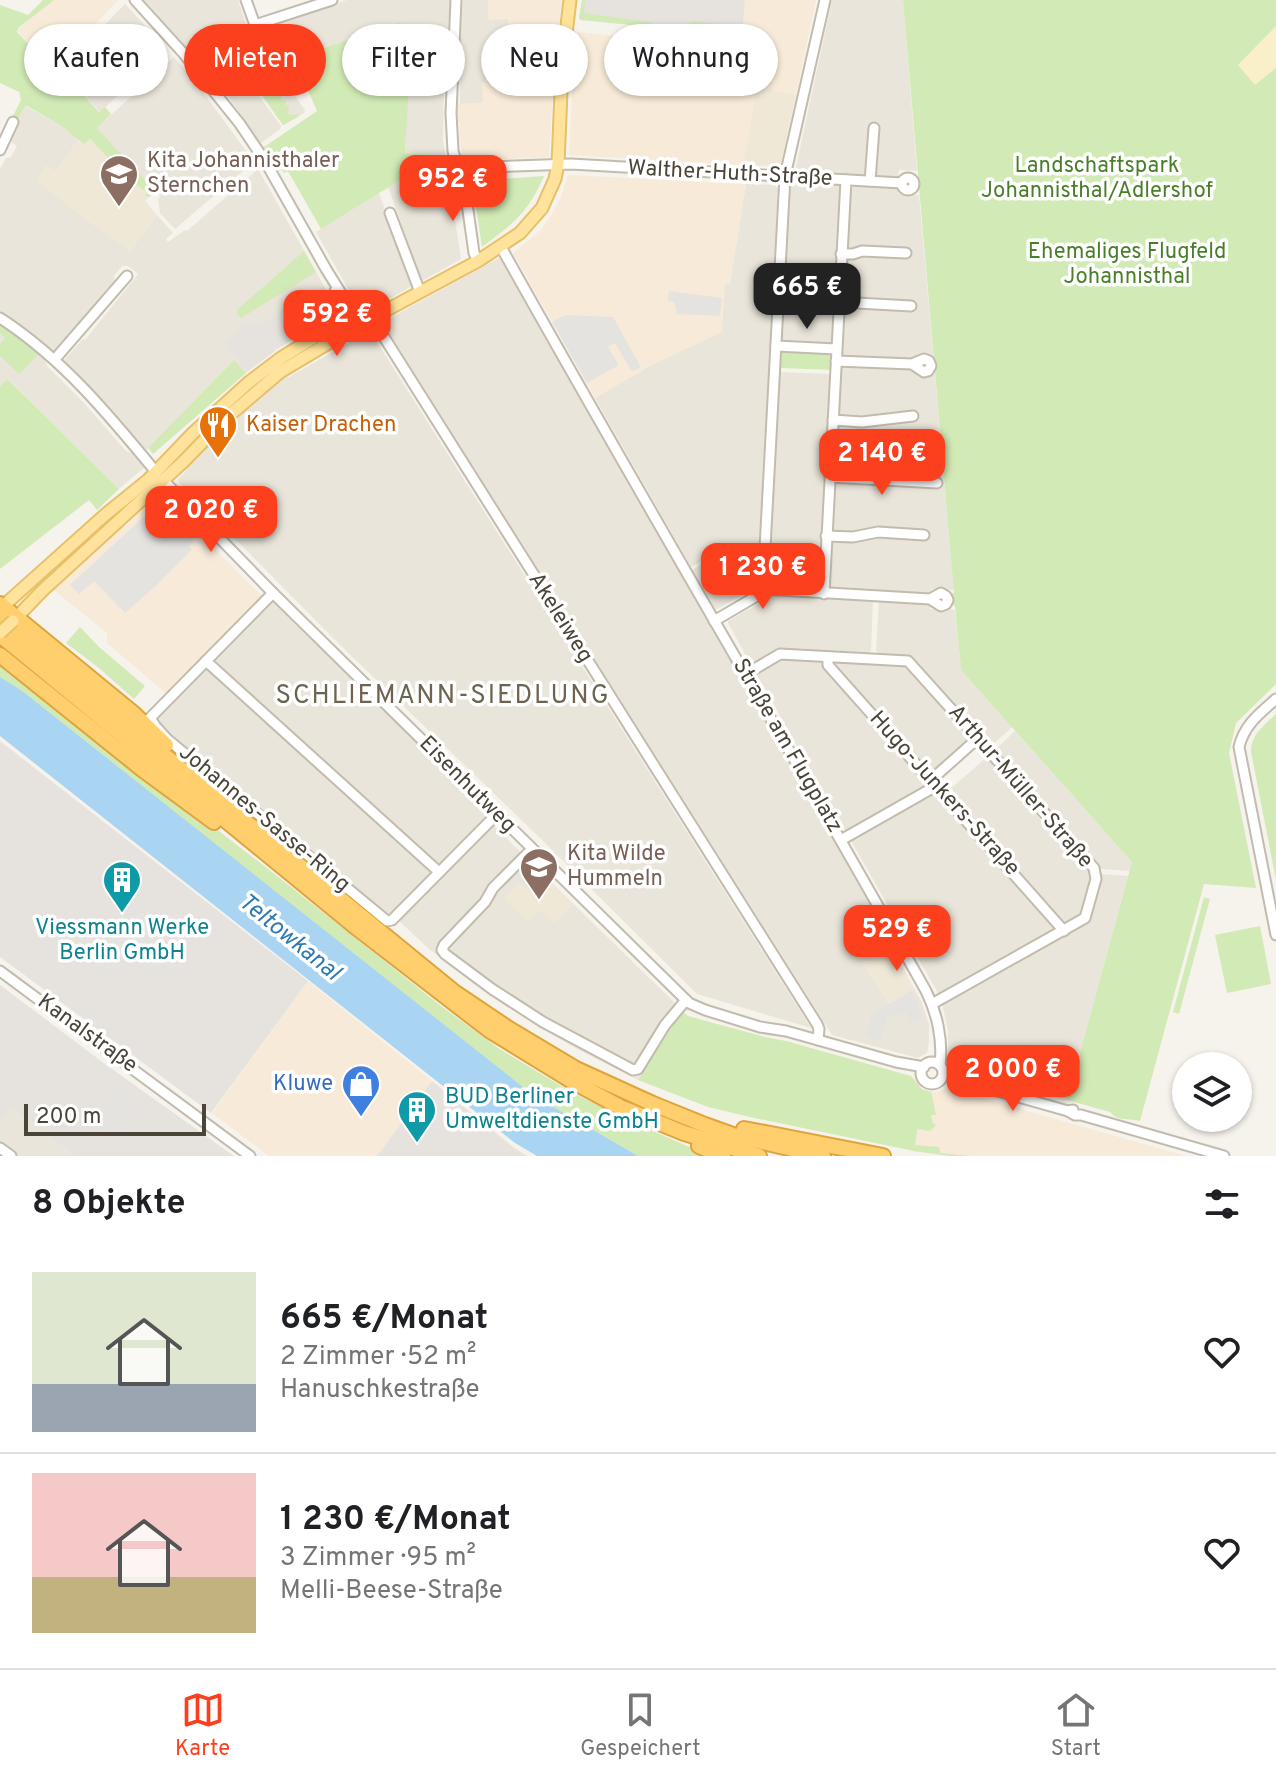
<!DOCTYPE html>
<html lang="de">
<head>
<meta charset="utf-8">
<style>
  :root { --surface:#fff; --page:#f2f2f2; --text:#202124; --muted:#757577; --line:#e0e0e0; --accent:#fc3f1d }
  body { margin:0; font-family:Overpass,sans-serif; background:var(--page); color:var(--text); height:100vh; display:flex; flex-direction:column; font-size:30px; white-space:nowrap }
  * { box-sizing:border-box; margin:0 }
  p { font-size:26px; color:var(--muted) }
  .icon { flex:none; width:44px; height:44px; fill:none; stroke:currentColor; stroke-width:2; stroke-linecap:round; stroke-linejoin:round }
  .map { position:relative; height:1156px; overflow:hidden }
  .sheet { display:flex; flex-direction:column; background:var(--surface); flex:1 }
  .sheet>* { flex:none }
  .top-card { position:absolute; left:24px; top:24px; width:800px; height:72px; display:flex; gap:16px }
  .buttons { position:absolute; left:1172px; top:1052px; display:grid; gap:16px }
  .buttons a { display:grid; place-items:center; width:80px; height:80px; border-radius:50%; background:var(--surface); box-shadow:0 2px 6px #0004; font-size:40px }
  .scale { position:absolute; left:24px; bottom:20px; width:182px; box-sizing:border-box; padding-left:8px; border:4px solid #4b4439; border-top:0; font-size:22px; line-height:28px; white-space:nowrap; color:#4b4439; -webkit-text-stroke:6px #fff; paint-order:stroke }
  .price { position:absolute; translate:-50% -68px; padding:0 18px; border-radius:16px; background:var(--accent); color:#fff; font-size:26px; line-height:52px; filter:drop-shadow(0 2px 4px #0008) }
  .price::after { content:''; position:absolute; left:50%; top:48px; width:24px; height:18px; margin-left:-12px; background:inherit; clip-path:polygon(0 0,100% 0,50% 100%) }
  .price.on { background:#222; color:#fff }
  ul { padding:0; list-style:none }
  li { display:flex; align-items:center; gap:24px; height:200px; padding:0 32px }
  li+li { border-top:2px solid var(--line) }
  li span { display:grid; place-items:center; flex:none; width:224px; height:160px; border-radius:0px; color:#555 }
  li>.icon { margin-inline-start:auto }
  span .icon { width:96px; height:96px; fill:#fffc; stroke-width:1 }
  li b { font-size:34px }
  h2 { display:flex; justify-content:space-between; align-items:center; height:96px; padding:0 32px; font-size:34px }
  .chip { padding:0 28px; border-radius:36px; background:var(--surface); box-shadow:0 2px 6px #0004; font-size:28px; line-height:72px }
  .chip.on { background:var(--accent); color:#fff }
  .menu { display:flex; justify-content:space-around; align-items:center; height:112px; border-top:2px solid var(--line); background:var(--surface); font-size:22px; color:var(--muted) }
  .menu a { display:grid; justify-items:center; gap:4px }
  .menu .on { color:var(--accent) }
  .map>svg:first-child { display:block }
  .residential { fill:#eae5da }
  .commercial { fill:#f7ead8 }
  .industrial { fill:#e6e2dd }
  .education { fill:#efe8d6 }
  .green { fill:#d2eab5 }
  .sand { fill:#f9efc9 }
  .parking { fill:#e5e3e0 }
  .water { fill:#a9d4f2 }
  .lines { fill:none; stroke-linecap:round; stroke-linejoin:round }
  .minor-casing { stroke:#c2bbae; stroke-width:13 }
  .major-casing { stroke:#e6c16a; stroke-width:15 }
  .highway-casing { stroke:#e0a43c; stroke-width:18 }
  .minor { stroke:#fff; stroke-width:9 }
  .major { stroke:#ffe39c; stroke-width:11 }
  .highway { stroke:#ffcf6e; stroke-width:14 }
  .major-bridge-casing { stroke:#e6c16a; stroke-width:15; stroke-linecap:butt }
  .major-bridge { stroke:#ffe39c; stroke-width:11 }
  .labels { text-anchor:middle; dominant-baseline:central; stroke-width:7; stroke-linejoin:round; paint-order:stroke }
  .education-label { font-size:22px; fill:#785e54; stroke:#fff; text-anchor:start }
  .park-label { font-size:22px; fill:#4a7f2a; stroke:#fff }
  .street-label { font-size:22px; fill:#4b4439; stroke:#fff }
  .food-label { font-size:22px; fill:#c56008; stroke:#fff; text-anchor:start }
  .culture-label { font-size:22px; fill:#0d838f; stroke:#fff }
  .shop-label { font-size:22px; fill:#366cbe; stroke:#fff; text-anchor:end }
  .water-label { font-size:24px; font-style:italic; fill:#2e7ab2; stroke:#fff }
  .quarter-label { font-size:26px; letter-spacing:2px; fill:#6e6250; stroke:#fff }
</style>
</head>
<body>
<div class="map">
<svg width="1276" height="1156" viewBox="0 0 1276 1156">
  <rect width="100%" height="100%" fill="#f6f3ec"/>
  <g class="residential">
    <path d="M144 0H238L249 33 347 0H450L448 29 445 31 443 140 461 259 422 281 388 187 440 155 405 154 409 65 406 41 401 22 294 58 298 68 282 74 271 59H269L305 110 304 113 283 125 243 69 219 85Z"/>
    <path d="M463 0H488L489 19 508 18 509 39 501 40 503 82 483 103 460 104V85L457 84Z"/>
    <path d="M832 0H903L917 171 899 170 898 178 796 173V167Z"/>
    <path d="M125 4 164 46 163 53 100 112 81 91 90 78 83 67 84 65 79 61 87 43Z"/>
    <path d="M174 57 196 83 252 159 251 164 175 229 160 213 158 199 161 196 97 128Z"/>
    <path d="M236 78H246L281 126 280 129 261 143 222 88Z"/>
    <path d="M25 106 60 125 79 139 56 171 130 251 157 215 173 233 166 239 168 242 185 230 187 231 258 169 333 302 332 314 327 319 277 349 246 373 234 360 156 440 148 448 146 453 90 389 62 362 83 339 85 340 138 274 128 266H122L114 276 115 282 113 286 55 353H52L0 314V169L6 158 11 157 17 146 7 140Z"/>
    <path d="M794 180 842 183 834 345H781L790 188Z"/>
    <path d="M850 183 898 186V194L919 195 954 590 931 589 930 594 829 589Z"/>
    <path d="M746 184 775 185 778 188 758 567 756 584 753 589 717 609H715L692 570 724 552 723 549 691 567 595 398 648 367 725 284 730 283Z"/>
    <path d="M379 193 412 286 365 312 360 310 316 232Z"/>
    <path d="M499 258 501 261 503 260 679 571 703 609 889 935 897 945 890 947 863 964 889 1004 914 988 921 1001 929 1024V1042L927 1053 918 1058 832 1035 384 325 385 321Z"/>
    <path d="M0 323 44 355 47 366 84 403 126 451 137 455 146 466 119 489 7 379 0 386Z"/>
    <path d="M370 331 811 1028 697 994 540 838 335 640 179 482 178 479 187 470 183 466 280 376 289 377Z"/>
    <path d="M780 372 831 374 832 376 821 589 769 586Z"/>
    <path d="M776 594 873 599 871 651 867 654 779 649 751 665 728 623V621Z"/>
    <path d="M272 599H275L492 814 439 868 211 664V659Z"/>
    <path d="M879 600 930 602V609L955 610 961 670 1012 727 992 745 990 744 911 656 879 654 876 651Z"/>
    <path d="M781 657 818 659 929 783 928 785 846 832 755 672Z"/>
    <path d="M839 660 905 664 971 736V738L932 772H930L835 666Z"/>
    <path d="M206 664 436 870 390 918 157 726 153 718Z"/>
    <path d="M1015 731 1132 862 1130 871 1101 869 996 751V749Z"/>
    <path d="M987 757H990L1091 870 1092 874 1081 916 1067 923H1064L949 793V790Z"/>
    <path d="M934 791 937 792 1057 929 939 995 850 839Z"/>
    <path d="M492 824 682 1010 638 1080 575 1048 507 1007 429 949 398 920Z"/>
    <path d="M1101 874 1128 876 1067 1100 953 1068 948 1059V1031L942 1003 1087 922Z"/>
    <path d="M10 1107 75 1156H17L0 1142V1122Z"/>
  </g>
  <g class="commercial">
    <path d="M54 0H118L58 63 27 43 17 30 41 8Z"/>
    <path d="M488 0H562L555 58 549 157 464 161 459 139 460 122H458L457 104 483 103 482 83 503 81 501 40 509 39 508 19 489 20Z"/>
    <path d="M745 0H816L796 95 757 88 743 165 569 155 574 60 578 32 710 45 721 58 739 60Z"/>
    <path d="M568 175 746 184 730 283 725 284 722 332 648 367 595 398 513 253 540 231 551 216 561 197Z"/>
    <path d="M159 494 264 598 168 695 107 643V633L50 587 120 523 125 527 143 510 149 502Z"/>
    <path d="M308 981 432 1081 377 1156H269L212 1113Z"/>
    <path d="M947 1088 1186 1156H950L910 1151 926 1091 936 1092Z"/>
  </g>
  <g class="industrial">
    <path d="M582 0H745L742 36 581 20 579 18Z"/>
    <path d="M324 286 333 302 332 314 327 319 277 349 275 346 272 347 275 351 248 371 232 353 225 342 245 321 255 327Z"/>
    <path d="M0 741 308 981 211 1113 0 957Z"/>
    <path d="M0 985 105 1064 234 1156H75L10 1107 0 1122Z"/>
    <path d="M432 1081 513 1147 527 1156H377Z"/>
  </g>
  <g class="education">
    <path d="M757 87 796 95 780 166 743 165Z"/>
    <path d="M90 135 123 174 147 192 146 196 149 197 145 201 157 215 130 251 82 217 36 180 46 165 56 171 79 139Z"/>
    <path d="M551 882 573 904 554 923 541 910 528 922 504 899 520 883 536 898Z"/>
    <path d="M890 946 914 988 889 1004 863 964Z"/>
  </g>
  <g class="green">
    <path d="M43 0H54L18 28 17 32 27 43 57 63 62 58 80 71 83 67 91 73 89 76 91 78 81 92 99 112 105 107 111 114 97 128 156 191 149 197 146 196V192L123 174 90 138 84 144 60 125 27 106H25L16 123 11 120 21 100 19 92 0 83V5L28 15Z"/>
    <path d="M582 0H585L584 13 649 22 655 26 680 28 693 21 716 24 719 27 718 33 581 20 579 18Z"/>
    <path d="M903 0H1276V684L1236 723 1229 753 1256 888 1204 884 1140 1121C1129 1118 1118 1122 1110 1112L1067 1100 1132 862 961 670 955 606 953 605 952 593H954Z"/>
    <path d="M401 22C414 64 407 110 405 154L441 155 321 229 288 171 284 173 282 169 279 171 264 147 317 111 294 58Z"/>
    <path d="M261 58 269 60 271 64 261 62 260 68H263L262 73H267L266 78 271 79 270 83 275 84 274 89 278 90 277 94 282 95 281 100H286L285 105 289 106 288 114 297 115 299 112 298 117 283 125 244 70Z"/>
    <path d="M544 176C528 213 513 224 482 247L472 181Z"/>
    <path d="M304 251 316 272 241 318 237 314 238 309Z"/>
    <path d="M0 324 39 354 19 374 0 356V344L5 338 0 333Z"/>
    <path d="M782 350 834 353V370L781 368Z"/>
    <path d="M234 360 246 373 153 454 148 448Z"/>
    <path d="M7 379 119 489 97 510 89 500 0 569V386Z"/>
    <path d="M80 627 99 647 145 686 134 699 99 668 66 643Z"/>
    <path d="M0 662 272 872 441 1006 498 1048 571 1092 623 1118 710 1156H638L533 1095 0 677Z"/>
    <path d="M1276 714V880L1251 752C1251 734 1264 726 1276 714Z"/>
    <path d="M1204 897 1210 899 1179 1014 1173 1012Z"/>
    <path d="M1260 926 1271 984 1227 993 1215 935Z"/>
    <path d="M682 1011 688 1016 765 1037 786 1041 911 1076 922 1089 931 1092 936 1115H931L933 1124H937L930 1131 917 1129 915 1145 939 1147 940 1153 970 1156H950L914 1151 750 1117 708 1107 638 1080Z"/>
  </g>
  <path class="sand" d="M1276 26V68L1255 85 1238 65Z"/>
  <g class="parking">
    <path d="M669 291 722 298 720 316 676 314V307L673 301H668Z"/>
    <path d="M566 315 613 317 641 367 634 371 631 370 615 343 608 347 619 365 587 383 552 322Z"/>
    <path d="M170 509 180 519 178 521 182 525 185 523 191 530 189 533 194 537 189 547 192 550 158 584 125 613 94 581 79 594 70 585 151 510 154 513 161 510 167 512Z"/>
    <path d="M911 990 920 1009 923 1020 910 1023 906 1011 898 1016 895 1013 887 1018 880 1040 865 1037 871 1024 869 1023 870 1018H873L872 1016Z"/>
    <path d="M1018 1040 1043 1047 1045 1043 1058 1046 1057 1051 1074 1056 1070 1070 1012 1053Z"/>
    <path d="M114 1091 137 1108 112 1142 89 1126Z"/>
  </g>
  <path class="water" d="M0 677 22 691 533 1095 638 1156H537L515 1143 0 736Z"/>
  <g class="lines">
    <defs>
      <g id="minor">
        <path d="M135 0 184 54 240 124 265 161 326 269 352 311 357 326"/>
        <path d="M246 0 255 25 332 0"/>
        <path d="M456 0 451 113 453 151 457 165 462 168 474 253 478 261"/>
        <path d="M0 150 13 122"/>
        <path d="M462 168 571 164 902 183"/>
        <circle cx="908" cy="184" r="6"/>
        <path d="M870 181 874 128"/>
        <path d="M390 213 420 292"/>
        <path d="M501 247C640 496 786 741 926 991 937 1013 943 1040 940 1065"/>
        <path d="M841 254H853L862 251 906 253"/>
        <path d="M335 291 343 312 345 325"/>
        <path d="M839 302 911 306"/>
        <path d="M0 318C62 358 109 415 156 472"/>
        <path d="M372 318 817 1024 819 1029 818 1040"/>
        <path d="M776 346 836 349"/>
        <path d="M55 359 127 276"/>
        <path d="M836 361 912 364 924 359 929 361 931 366 928 371 924 372 912 364"/>
        <path d="M833 420 862 422 913 416"/>
        <path d="M830 477 937 483"/>
        <path d="M163 480 273 593 689 1003 705 1010 760 1027 786 1031 896 1062 924 1067"/>
        <path d="M826 536 853 537 878 532 924 535"/>
        <path d="M762 589 930 599 941 593 946 596 948 600 946 604 941 606 930 599"/>
        <path d="M273 593 150 718 156 727 167 739 387 921 392 920 497 814"/>
        <path d="M824 594 846 180"/>
        <path d="M714 621 755 597 763 585 785 176 825 0"/>
        <path d="M828 657V665L1064 931"/>
        <path d="M206 661 439 872"/>
        <path d="M746 674 780 654 908 661 1094 868 1096 879 1085 918 932 1004"/>
        <path d="M1276 699C1260 713 1244 725 1239 747L1276 935"/>
        <path d="M931 780 977 739"/>
        <path d="M841 840 936 786"/>
        <path d="M532 849 493 888 485 902 444 945 442 950 445 954 492 989 543 1022 633 1070 638 1069 665 1025 686 1000"/>
        <path d="M0 971 250 1156"/>
        <circle cx="932" cy="1073" r="11"/>
        <path d="M943 1071 976 1085 1068 1111 1073 1110"/>
        <path d="M1068 1111 1075 1115H1081L1224 1156"/>
        <path d="M0 1148 11 1156"/>
      </g>
      <g id="major">
        <path d="M0 609 106 514 148 480 193 433 248 383 281 358 336 324 357 326"/>
        <path d="M13 621 43 590 183 462 225 419 280 372 357 326 478 261 520 233 542 208 555 179 558 164 562 68 570 0"/>
      </g>
      <g id="highway">
        <path d="M0 604 134 714 166 745"/>
        <path d="M0 621 454 992 509 1029 576 1069 653 1104 705 1125 733 1135 823 1156"/>
        <path d="M0 635 357 928 489 1030 572 1081 620 1107 684 1133 759 1156"/>
        <path d="M0 655 142 769 214 822"/>
        <path d="M744 1129 883 1156"/>
        <path d="M699 1146 723 1156"/>
      </g>
    </defs>
    <use href="#minor" class="minor-casing"/>
    <use href="#major" class="major-casing"/>
    <use href="#highway" class="highway-casing"/>
    <use href="#minor" class="minor"/>
    <use href="#major" class="major"/>
    <use href="#highway" class="highway"/>
    <defs>
      <path id="major-bridge" d="M0 633 13 621"/>
    </defs>
    <use href="#major-bridge" class="major-bridge-casing"/>
    <use href="#major-bridge" class="major-bridge"/>
  </g>
  <defs>
    <symbol id="school-pin" viewBox="-11 -11 22 30"><path d="M0 17L-7.5 6A9.5 9.5 0 1 1 7.5 6Z" fill="#8d6e63" stroke="#fff"/><path d="M0-5L7-2L0 1L-7-2ZM-4 1L0 2.5L4 1V4Q0 6-4 4Z" fill="#fff"/></symbol>
    <symbol id="restaurant-pin" viewBox="-11 -11 22 30"><path d="M0 17L-7.5 6A9.5 9.5 0 1 1 7.5 6Z" fill="#e8710a" stroke="#fff"/><path d="M-5-6h1v4h1v-4h1v4h1v-4h1v5L-1.5 .5V6h-2V.5L-5-1ZM5-6V6H3V1.5H1.5Q1.5-4 5-6Z" fill="#fff"/></symbol>
    <symbol id="building-pin" viewBox="-11 -11 22 30"><path d="M0 17L-7.5 6A9.5 9.5 0 1 1 7.5 6Z" fill="#0f9aa8" stroke="#fff"/><path d="M-4-6H4V6H1V3H-1V6H-4ZM-2.5-4.3h1.7v1.8h-1.7ZM.8-4.3h1.7v1.8H.8ZM-2.5-1h1.7V.8h-1.7ZM.8-1h1.7V.8H.8Z" fill="#fff"/></symbol>
    <symbol id="shop-pin" viewBox="-11 -11 22 30"><path d="M0 17L-7.5 6A9.5 9.5 0 1 1 7.5 6Z" fill="#3f7fe0" stroke="#fff"/><path d="M-5-2.5h2.3a2.7 3.5 0 0 1 5.4 0H5L5.5 6h-11ZM-1.5-2.5h3a1.5 2.3 0 0 0-3 0Z" fill="#fff"/></symbol>
  </defs>
  <g fill-rule="evenodd">
    <use href="#school-pin" x="97" y="152" width="44" height="60"/>
    <use href="#restaurant-pin" x="196" y="403" width="44" height="60"/>
    <use href="#school-pin" x="517" y="845" width="44" height="60"/>
    <use href="#building-pin" x="100" y="858" width="44" height="60"/>
    <use href="#shop-pin" x="339" y="1062" width="44" height="60"/>
    <use href="#building-pin" x="395" y="1088" width="44" height="60"/>
  </g>
  <g class="labels">
    <g class="education-label">
      <text x="147" y="161">Kita Johannisthaler<tspan x="147" dy="25">Sternchen</tspan></text>
      <text x="567" y="854">Kita Wilde<tspan x="567" dy="25">Hummeln</tspan></text>
    </g>
    <g class="park-label">
      <text x="1097" y="166">Landschaftspark<tspan x="1097" dy="25">Johannisthal/Adlershof</tspan></text>
      <text x="1127" y="252">Ehemaliges Flugfeld<tspan x="1127" dy="25">Johannisthal</tspan></text>
    </g>
    <g class="street-label">
      <text transform="translate(730 174) rotate(3)">Walther-Huth-Straße</text>
      <text transform="translate(560 618) rotate(58)">Akeleiweg</text>
      <text transform="translate(787 746) rotate(60)">Straße am Flugplatz</text>
      <text transform="translate(467 785) rotate(45)">Eisenhutweg</text>
      <text transform="translate(1020 787) rotate(49)">Arthur-Müller-Straße</text>
      <text transform="translate(944 794) rotate(48)">Hugo-Junkers-Straße</text>
      <text transform="translate(264 819) rotate(40)">Johannes-Sasse-Ring</text>
      <text transform="translate(87 1034) rotate(36)">Kanalstraße</text>
    </g>
    <g class="food-label">
      <text x="246" y="425">Kaiser Drachen</text>
    </g>
    <g class="culture-label">
      <text x="122" y="928">Viessmann Werke<tspan x="122" dy="25">Berlin GmbH</tspan></text>
      <text x="445" y="1097" text-anchor="start">BUD Berliner<tspan x="445" dy="25">Umweltdienste GmbH</tspan></text>
    </g>
    <g class="shop-label">
      <text x="333" y="1084">Kluwe</text>
    </g>
    <g class="water-label">
      <text transform="translate(289 938) rotate(39)">Teltowkanal</text>
    </g>
    <g class="quarter-label">
      <text x="443" y="696">SCHLIEMANN-SIEDLUNG</text>
    </g>
  </g>
</svg>
<div class="buttons">
<a><svg class="icon" aria-label="layers" viewBox="0 0 24 24"><path d="M12 4l9 5-9 5-9-5zM3 14l9 5 9-5"/></svg></a>
</div>
<div class="scale">200 m</div>
<b class="price" style="left:453px;top:223px">952 €</b>
<b class="price on" style="left:807px;top:331px">665 €</b>
<b class="price" style="left:337px;top:358px">592 €</b>
<b class="price" style="left:882px;top:497px">2 140 €</b>
<b class="price" style="left:211px;top:554px">2 020 €</b>
<b class="price" style="left:763px;top:611px">1 230 €</b>
<b class="price" style="left:897px;top:973px">529 €</b>
<b class="price" style="left:1013px;top:1113px">2 000 €</b>
<div class="top-card">
<a class="chip">Kaufen</a>
<a class="chip on">Mieten</a>
<a class="chip">Filter</a>
<a class="chip">Neu</a>
<a class="chip">Wohnung</a>
</div>
</div>
<section class="sheet">
<h2>8 Objekte<svg class="icon" aria-label="filters" viewBox="0 0 24 24"><path d="M4 7h16M4 17h16"/><circle cx="9" cy="7" r="2"/><circle cx="15" cy="17" r="2"/></svg></h2>
<ul>
<li><span style="background:linear-gradient(#dfe7d0 70%,#9aa5b1 0)"><svg class="icon" aria-label="home" viewBox="0 0 24 24"><path d="M3 11l9-7 9 7M6 9v11h12V9"/></svg></span><div><b>665 €/Monat</b><p>2 Zimmer · 52 m²</p><p>Hanuschkestraße</p></div><svg class="icon" aria-label="heart" viewBox="0 0 24 24"><path d="M12 20l-8-8c-3-5 5-10 8-4 3-6 11-1 8 4z"/></svg></li>
<li><span style="background:linear-gradient(#f6c9c9 65%,#c2b280 0)"><svg class="icon" aria-label="home" viewBox="0 0 24 24"><path d="M3 11l9-7 9 7M6 9v11h12V9"/></svg></span><div><b>1 230 €/Monat</b><p>3 Zimmer · 95 m²</p><p>Melli-Beese-Straße</p></div><svg class="icon" aria-label="heart" viewBox="0 0 24 24"><path d="M12 20l-8-8c-3-5 5-10 8-4 3-6 11-1 8 4z"/></svg></li>
</ul>
</section>
<nav class="menu">
<a class="on"><svg class="icon" aria-label="map" viewBox="0 0 24 24"><path d="M3 6l6-2 6 2 6-2v14l-6 2-6-2-6 2zM9 4v14M15 6v14"/></svg>Karte</a>
<a><svg class="icon" aria-label="saved" viewBox="0 0 24 24"><path d="M7 4h10v16l-5-4-5 4z"/></svg>Gespeichert</a>
<a><svg class="icon" aria-label="home" viewBox="0 0 24 24"><path d="M3 11l9-7 9 7M6 9v11h12V9"/></svg>Start</a>
</nav>
</body>
</html>
